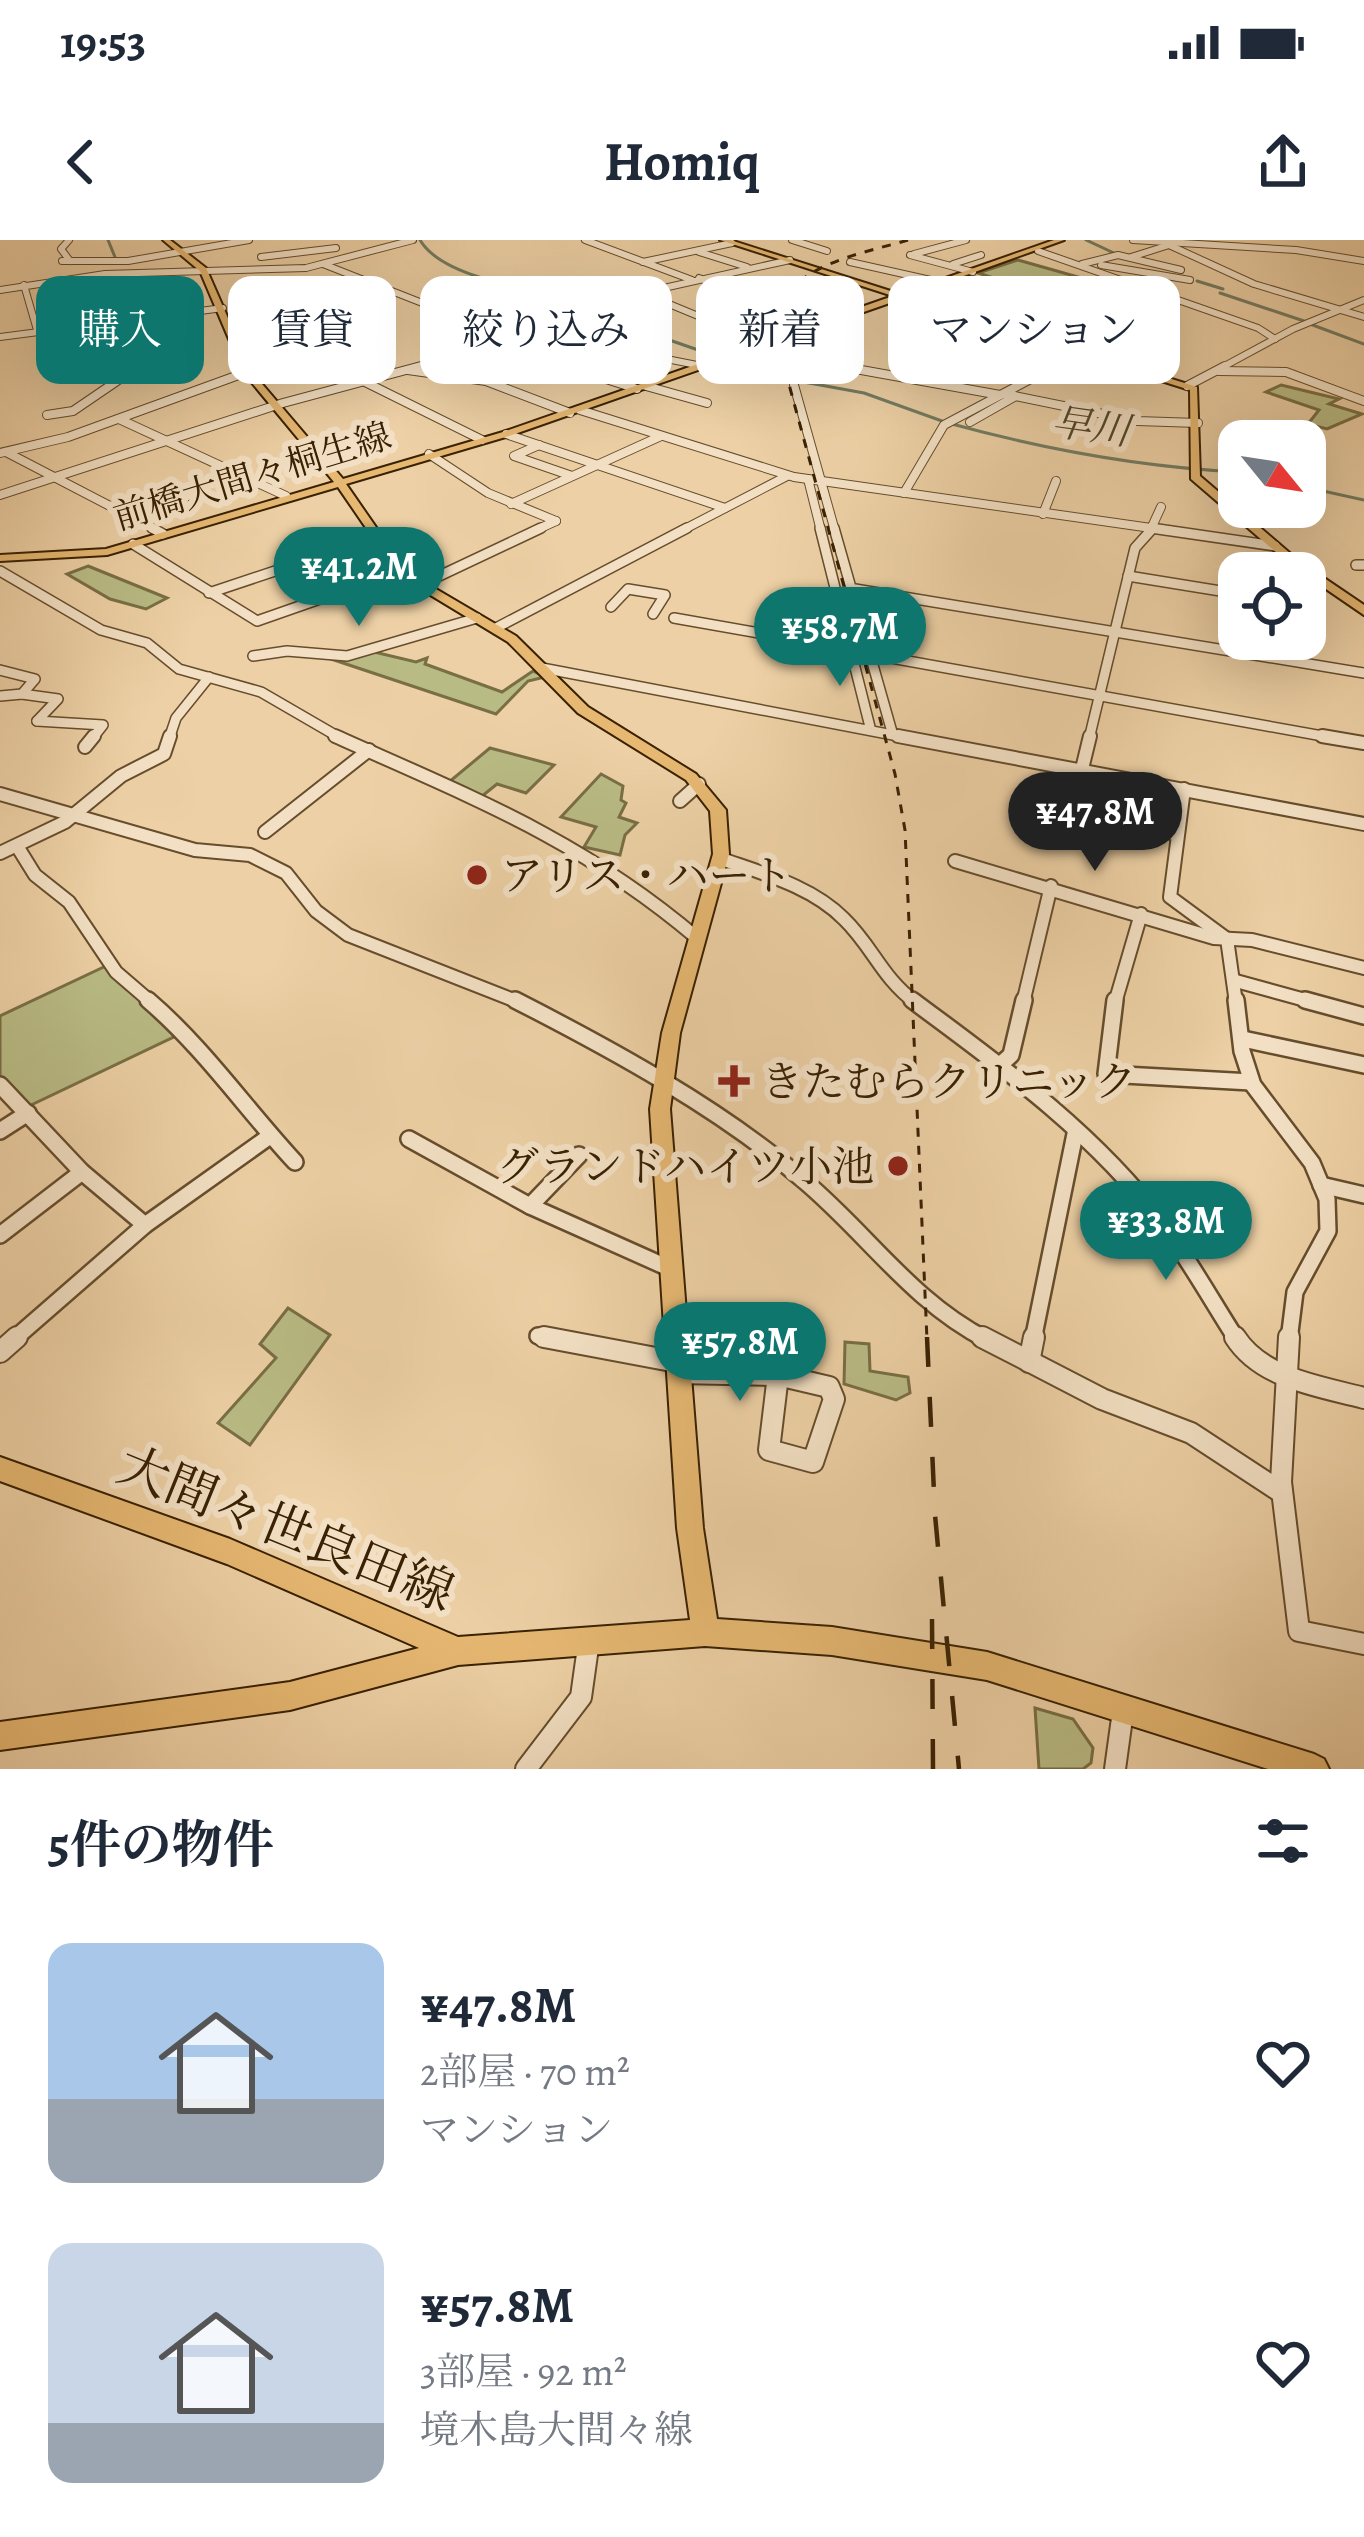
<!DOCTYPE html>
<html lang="ja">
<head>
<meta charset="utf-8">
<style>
  :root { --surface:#fff; --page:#f6f6f7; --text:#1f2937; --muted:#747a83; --accent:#0f766e }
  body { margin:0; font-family:Alegreya,"Noto Serif JP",serif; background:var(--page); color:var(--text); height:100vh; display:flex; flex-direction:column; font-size:45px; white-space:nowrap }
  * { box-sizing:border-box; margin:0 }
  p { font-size:39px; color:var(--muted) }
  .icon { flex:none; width:66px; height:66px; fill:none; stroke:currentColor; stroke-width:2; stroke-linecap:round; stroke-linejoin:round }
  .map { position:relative; height:1529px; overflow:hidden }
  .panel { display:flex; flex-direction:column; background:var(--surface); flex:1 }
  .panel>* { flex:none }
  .hud { position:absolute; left:36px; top:36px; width:1293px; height:108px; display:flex; gap:24px }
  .needle { width:78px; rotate:120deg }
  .buttons { position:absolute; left:1218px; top:180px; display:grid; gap:24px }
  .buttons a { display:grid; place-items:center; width:108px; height:108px; border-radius:24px; background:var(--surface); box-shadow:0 12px 48px #0002; font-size:60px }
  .price { position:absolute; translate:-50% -102px; padding:0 27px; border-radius:42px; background:var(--accent); color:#fff; font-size:39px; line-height:78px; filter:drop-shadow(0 3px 6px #0008) }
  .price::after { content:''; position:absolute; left:50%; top:72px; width:36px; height:27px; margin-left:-18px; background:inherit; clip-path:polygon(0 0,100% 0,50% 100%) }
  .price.active { background:#222; color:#fff }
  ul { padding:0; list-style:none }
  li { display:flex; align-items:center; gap:36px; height:300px; padding:0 48px }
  li span { display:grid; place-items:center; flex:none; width:336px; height:240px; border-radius:24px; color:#555 }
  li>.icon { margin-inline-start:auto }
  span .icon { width:144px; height:144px; fill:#fffc; stroke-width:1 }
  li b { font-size:51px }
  h2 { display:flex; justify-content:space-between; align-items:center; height:144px; padding:0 48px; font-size:51px }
  .chip { padding:0 42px; border-radius:24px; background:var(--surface); box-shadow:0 12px 48px #0002; font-size:42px; line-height:108px }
  .chip.active { background:var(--accent); color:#fff }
  .status { display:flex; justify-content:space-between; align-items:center; height:84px; padding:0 60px; background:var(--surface); direction:ltr }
  .status svg { height:33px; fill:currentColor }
  header { display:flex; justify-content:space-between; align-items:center; height:156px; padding:0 48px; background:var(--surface); font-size:54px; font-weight:700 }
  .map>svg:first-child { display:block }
  .green { fill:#b9bb85; stroke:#796e44; stroke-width:3 }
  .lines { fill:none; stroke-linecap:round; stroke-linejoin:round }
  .stream { stroke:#737b62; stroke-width:3 }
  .minor-far5-casing { stroke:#664d2c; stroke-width:8 }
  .minor-far4-casing { stroke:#664d2c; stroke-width:10 }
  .minor-far3-casing { stroke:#664d2c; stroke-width:12 }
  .minor-far2-casing { stroke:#664d2c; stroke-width:16 }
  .minor-far1-casing { stroke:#664d2c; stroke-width:20 }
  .minor-casing { stroke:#664d2c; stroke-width:24 }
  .major-casing { stroke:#392103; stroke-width:4 }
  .minor-far5 { stroke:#f3e0c4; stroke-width:6 }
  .minor-far4 { stroke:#f3e0c4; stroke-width:8 }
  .minor-far3 { stroke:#f3e0c4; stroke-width:9 }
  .minor-far2 { stroke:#f3e0c4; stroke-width:12 }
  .minor-far1 { stroke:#f3e0c4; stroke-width:15 }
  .minor { stroke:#f3e0c4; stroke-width:20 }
  .major { fill:#e6b872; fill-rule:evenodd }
  .rail-far1 { stroke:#392103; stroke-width:3; stroke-dasharray:9 9; stroke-linecap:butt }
  .rail { stroke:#392103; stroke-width:4.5; stroke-dasharray:30 30; stroke-linecap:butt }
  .poi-dot { fill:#8f2418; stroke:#f3e0c4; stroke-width:4.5 }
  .labels { text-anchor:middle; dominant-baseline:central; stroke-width:12; stroke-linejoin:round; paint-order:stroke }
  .far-street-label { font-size:36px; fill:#392103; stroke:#f3e0c4 }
  .far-water-label { font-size:39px; font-style:italic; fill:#51462a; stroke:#f3e0c4 }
  .poi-label { font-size:42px; fill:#392103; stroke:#f3e0c4; text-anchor:start }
  .near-street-label { font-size:51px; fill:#392103; stroke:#f3e0c4 }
</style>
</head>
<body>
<div class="status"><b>19:53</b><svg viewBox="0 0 49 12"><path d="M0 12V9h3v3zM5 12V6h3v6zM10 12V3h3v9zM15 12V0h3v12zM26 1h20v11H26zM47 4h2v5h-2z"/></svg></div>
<header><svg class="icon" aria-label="back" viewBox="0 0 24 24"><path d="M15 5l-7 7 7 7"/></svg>Homiq<svg class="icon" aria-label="share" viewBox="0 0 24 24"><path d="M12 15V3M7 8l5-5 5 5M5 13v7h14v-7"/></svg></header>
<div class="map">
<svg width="1364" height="1529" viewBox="0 0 1364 1529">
  <rect width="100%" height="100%" fill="#edd0a5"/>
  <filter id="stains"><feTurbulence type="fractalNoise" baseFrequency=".00167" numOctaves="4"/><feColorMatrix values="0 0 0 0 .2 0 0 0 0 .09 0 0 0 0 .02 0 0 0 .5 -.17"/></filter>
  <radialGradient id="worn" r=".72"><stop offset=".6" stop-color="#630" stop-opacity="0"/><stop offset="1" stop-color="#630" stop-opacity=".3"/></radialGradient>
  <g class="green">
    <path d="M1018 20 1096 42 1059 59 978 33Z"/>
    <path d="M1281 145 1339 159 1329 164 1362 174 1327 189 1308 184 1319 170 1266 152Z"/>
    <path d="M88 326 167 358 146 369 110 359 67 334Z"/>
    <path d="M370 411 416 422 427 418 425 424 502 452 533 431 545 437 528 441 496 474 328 418Z"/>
    <path d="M490 508 554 525 526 553 497 544 481 557 449 542Z"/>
    <path d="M601 534 623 546 621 560 626 563 619 577 637 583 625 595 620 615 584 607 596 587 561 577Z"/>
    <path d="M108 725 182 793 29 866 0 839V776Z"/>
    <path d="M288 1068 330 1095 250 1205 218 1183 276 1118 260 1104Z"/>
    <path d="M845 1102 869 1104 870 1131 908 1137 910 1153 896 1160 844 1144Z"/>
    <path d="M1035 1468 1073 1479 1093 1508 1091 1523 1083 1529H1039Z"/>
  </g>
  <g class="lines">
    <g class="stream">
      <path d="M108 0 115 17"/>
      <path d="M420 0C446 44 555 52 604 62"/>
      <path d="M1086 0 1116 14"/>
      <path d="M1197 41 1223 49"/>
      <path d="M1220 53 1304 81"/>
      <path d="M613 63 631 64 634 74 657 78 655 95 701 111 712 122"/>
      <path d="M1310 84 1364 104"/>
      <path d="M738 130 864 153 942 181"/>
      <path d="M952 184C1047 210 1141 227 1239 232"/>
      <path d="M1305 247 1364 260"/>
    </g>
    <defs>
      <g id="minor-far5">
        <path d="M69 0 61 9 70 21"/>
        <path d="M585 0 692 40"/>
        <path d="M792 0 827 11"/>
        <path d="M1133 0 1296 10 1364 21"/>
        <path d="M1038 11 1258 88 1275 99"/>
        <path d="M699 12 747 27"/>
        <path d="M914 14 966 0"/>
        <path d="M910 15 973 32"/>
        <path d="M261 17 336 8"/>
        <path d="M1131 17 1169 5 1254 44 1364 77"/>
        <path d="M62 21H128L249 0"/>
        <path d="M643 22 732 3"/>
        <path d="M850 22 944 43"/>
        <path d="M323 24 463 79 702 126"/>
        <path d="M953 24 981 15"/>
        <path d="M1082 24 1118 15 1181 30"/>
        <path d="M1101 25 1190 40"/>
        <path d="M699 38 768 65"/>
        <path d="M24 45 37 90"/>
        <path d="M0 50 105 34 306 28 413 0"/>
        <path d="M640 52 715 83"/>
        <path d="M970 53 1054 76"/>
        <path d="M929 67 990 45"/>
        <path d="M965 78 1013 68"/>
        <path d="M704 79 740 70"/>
        <path d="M1036 83 1077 67"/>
        <path d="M0 97 223 68"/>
        <path d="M779 99 788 112 850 129"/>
        <path d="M490 101 575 129"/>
        <path d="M706 124 725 129"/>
        <path d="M1012 127 1020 129"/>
        <path d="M135 129 162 110 165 96 158 78"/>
        <path d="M354 129 312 111 317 89 306 67 376 51"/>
        <path d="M412 129 623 57 790 20"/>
        <path d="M1049 129 1079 113"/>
        <path d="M1219 129 1293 89 1364 60"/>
      </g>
      <g id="minor-far4">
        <path d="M341 126 384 134"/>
        <path d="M566 126 637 149"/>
        <path d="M713 126 734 131"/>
        <path d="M839 126 1000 155"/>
        <path d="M1012 127 1037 133"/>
        <path d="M408 130 486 141 570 173"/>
        <path d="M1219 131 1286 132 1364 161"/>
        <path d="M365 142 482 200"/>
        <path d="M794 145 835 291"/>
        <path d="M646 146 707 163"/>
        <path d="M1187 146 1225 126"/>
        <path d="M1005 154 1137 181 1198 183"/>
        <path d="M580 170 794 237 1172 291"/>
        <path d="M47 175 73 171 139 126"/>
        <path d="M119 179 286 256"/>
        <path d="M970 182 1014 157"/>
        <path d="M506 194 725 268"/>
        <path d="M539 205 514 216 572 236"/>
        <path d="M6 212 158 291"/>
        <path d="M0 213 68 197 247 132"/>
        <path d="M429 214 488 253 556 281"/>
        <path d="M808 239 821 291"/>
        <path d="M904 253 944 185 1055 126"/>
        <path d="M0 255 283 163 421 126"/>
        <path d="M511 264 661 196"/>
        <path d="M1043 274 1056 241"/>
        <path d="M130 276 188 256"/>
        <path d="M534 291 556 281"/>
        <path d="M681 291 787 236"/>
        <path d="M1150 291 1161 267"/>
      </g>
      <g id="minor-far3">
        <path d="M152 288 163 294"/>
        <path d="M820 288 870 487"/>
        <path d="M834 288 892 492"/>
        <path d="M1151 288 1275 306"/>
        <path d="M133 304 257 381 400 331"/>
        <path d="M300 320 330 356"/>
        <path d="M1356 325H1364"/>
        <path d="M0 331 101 390 147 403 179 429 261 452 342 499"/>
        <path d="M1128 336 1239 354"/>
        <path d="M418 346 541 288"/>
        <path d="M855 349 1364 433"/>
        <path d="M209 353 344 308"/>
        <path d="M611 367 628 349 665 355 653 374"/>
        <path d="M674 378 855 410"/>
        <path d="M496 388 687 288"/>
        <path d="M869 414 1339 499"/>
        <path d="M253 416 287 411 347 416 477 378"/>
        <path d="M1275 418 1276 399"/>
        <path d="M542 428 914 499"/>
        <path d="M0 430 35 439 22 454 0 456"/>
        <path d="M22 454 58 459 37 481"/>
        <path d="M37 481 103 485 92 499"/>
        <path d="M169 499 176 478 209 437"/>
        <path d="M1089 499 1135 308 1153 288"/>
      </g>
      <g id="minor-far2">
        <path d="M335 496C471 557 582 600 697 698"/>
        <path d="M898 496 1364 584"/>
        <path d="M1322 496 1364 503"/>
        <path d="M85 507 94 496"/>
        <path d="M1082 529 1090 496"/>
        <path d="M1184 549 1170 657 1227 699 1236 763"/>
        <path d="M0 554 195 610 250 615 286 633 316 671 348 695 521 763"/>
        <path d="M680 561 699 544"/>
        <path d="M1088 576 1176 594"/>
        <path d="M265 592 369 510"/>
        <path d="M17 606 35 635 69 662 116 732 152 763"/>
        <path d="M0 613 65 582 121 536 164 514 170 496"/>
        <path d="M719 618C761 633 812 646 844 679 873 707 881 737 916 763"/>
        <path d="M955 621 1214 698 1252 700 1364 728"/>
        <path d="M1236 741 1316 763"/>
        <path d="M1023 763 1051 646"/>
        <path d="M1115 763 1141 674"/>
      </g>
      <g id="minor-far1">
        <path d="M148 760C204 808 245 868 295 922"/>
        <path d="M515 760C611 809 721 869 802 939 867 993 911 1061 987 1100"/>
        <path d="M912 760C1000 825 1096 894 1162 983 1189 1020 1212 1061 1237 1100"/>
        <path d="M1115 760 1106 834 1251 842"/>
        <path d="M1236 760 1242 811 1253 845 1312 923 1327 959 1328 991 1295 1052 1289 1100"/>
        <path d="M1305 760 1364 776"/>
        <path d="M1243 799 1364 825"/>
        <path d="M1000 825 1011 815 1024 760"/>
        <path d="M0 845 82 932 145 985"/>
        <path d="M0 891 28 873"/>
        <path d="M409 899 530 966 671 1029"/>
        <path d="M1321 945 1364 955"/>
        <path d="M530 966 579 915"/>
        <path d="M0 995 82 932"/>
        <path d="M538 1096 560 1100"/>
        <path d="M13 1100 145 985 270 896"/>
        <path d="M1033 1100 1075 894"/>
      </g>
      <g id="minor">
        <path d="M544 1097 677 1122"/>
        <path d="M982 1097 1102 1159 1191 1193 1281 1252"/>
        <path d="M1235 1097C1262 1139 1319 1146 1364 1158"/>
        <path d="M1289 1097 1281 1242 1299 1391 1364 1404"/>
        <path d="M0 1112 17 1097"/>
        <path d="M1029 1122 1034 1097"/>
        <path d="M678 1133 778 1135"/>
        <path d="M778 1135 829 1147 834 1159 813 1222 769 1210Z"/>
        <path d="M526 1529 581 1457 589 1400"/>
        <path d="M1115 1529 1123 1471"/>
      </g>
      <path id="major" d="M163 0H170L206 28 251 131 343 239 503 192 893 56 720 0H730L900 54 1054 0H1064L908 56 1197 147 1200 236 1299 321 1364 365V375L1291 325 1191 239 1190 150 901 59 509 196 346 244 407 332 516 396 588 467 696 534 726 570 729 614 680 793 670 869 703 1288 717 1379 832 1387 987 1412 1314 1514 1324 1519 1329 1529H1268L987 1440 832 1415 705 1406 458 1425 290 1470 0 1510V1482L290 1442 419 1408 227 1324 0 1241V1217L230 1299 458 1397 690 1380 677 1288 650 869 662 793 713 614 710 571 686 540 578 473 508 402 399 336 338 247 107 315 0 321V315L106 309 334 242 243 132 200 31Z"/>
    </defs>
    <use href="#minor-far5" class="minor-far5-casing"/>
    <use href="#minor-far4" class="minor-far4-casing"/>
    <use href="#minor-far3" class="minor-far3-casing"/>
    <use href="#minor-far2" class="minor-far2-casing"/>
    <use href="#minor-far1" class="minor-far1-casing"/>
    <use href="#minor" class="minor-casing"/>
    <use href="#major" class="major-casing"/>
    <use href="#minor-far5" class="minor-far5"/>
    <use href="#minor-far4" class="minor-far4"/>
    <use href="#minor-far3" class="minor-far3"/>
    <use href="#minor-far2" class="minor-far2"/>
    <use href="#minor-far1" class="minor-far1"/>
    <use href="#minor" class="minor"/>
    <use href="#major" class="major"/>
    <path class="rail-far1" d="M908 0C858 15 789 24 772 82L895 534 905 590 927 1100"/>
    <g class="rail">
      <path d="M927 1097 935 1275 959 1529"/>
      <path d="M932 1379 933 1529"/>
    </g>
  </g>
  <g class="poi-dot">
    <circle cx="477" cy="635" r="12"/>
    <path d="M728 823h12v12h12v12h-12v12h-12v-12h-12v-12h12z"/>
    <circle cx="898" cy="926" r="12"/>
  </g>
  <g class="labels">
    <g class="far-street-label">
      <text transform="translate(252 236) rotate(-17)">前橋大間々桐生線</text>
    </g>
    <g class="far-water-label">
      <text transform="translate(1091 186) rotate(8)">早川</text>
    </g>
    <g class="poi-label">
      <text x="501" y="635">アリス・ハート</text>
      <text x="761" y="841">きたむらクリニック</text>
      <text x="874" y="926" text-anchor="end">グランドハイツ小池</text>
    </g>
    <g class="near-street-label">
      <text transform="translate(286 1289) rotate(22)">大間々世良田線</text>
    </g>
  </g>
  <rect width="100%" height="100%" filter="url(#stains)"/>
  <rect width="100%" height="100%" fill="url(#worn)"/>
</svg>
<div class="buttons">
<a><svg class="needle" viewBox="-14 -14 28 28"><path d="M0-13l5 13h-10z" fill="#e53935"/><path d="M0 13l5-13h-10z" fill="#747a83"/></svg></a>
<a><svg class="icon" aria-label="locate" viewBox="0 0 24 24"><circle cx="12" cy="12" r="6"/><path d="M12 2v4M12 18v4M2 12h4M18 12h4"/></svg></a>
</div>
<b class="price" style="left:359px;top:389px">¥41.2M</b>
<b class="price" style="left:840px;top:449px">¥58.7M</b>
<b class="price active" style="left:1095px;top:634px">¥47.8M</b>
<b class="price" style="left:1166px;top:1043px">¥33.8M</b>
<b class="price" style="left:740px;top:1164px">¥57.8M</b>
<div class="hud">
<a class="chip active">購入</a>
<a class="chip">賃貸</a>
<a class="chip">絞り込み</a>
<a class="chip">新着</a>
<a class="chip">マンション</a>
</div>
</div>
<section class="panel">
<h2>5件の物件<svg class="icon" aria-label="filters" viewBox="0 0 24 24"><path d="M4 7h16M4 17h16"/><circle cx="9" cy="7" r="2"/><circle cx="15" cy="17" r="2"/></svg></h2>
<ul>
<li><span style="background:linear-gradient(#a9c7e8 65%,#9aa5b1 0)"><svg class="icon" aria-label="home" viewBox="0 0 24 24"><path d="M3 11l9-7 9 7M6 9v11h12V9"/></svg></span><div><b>¥47.8M</b><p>2部屋 · 70 m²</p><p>マンション</p></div><svg class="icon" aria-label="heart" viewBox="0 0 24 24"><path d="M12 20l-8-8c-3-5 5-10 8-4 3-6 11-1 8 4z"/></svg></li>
<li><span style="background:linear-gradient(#c9d6e8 75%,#9aa5b1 0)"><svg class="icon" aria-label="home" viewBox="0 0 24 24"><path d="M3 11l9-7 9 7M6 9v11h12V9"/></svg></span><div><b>¥57.8M</b><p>3部屋 · 92 m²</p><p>境木島大間々線</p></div><svg class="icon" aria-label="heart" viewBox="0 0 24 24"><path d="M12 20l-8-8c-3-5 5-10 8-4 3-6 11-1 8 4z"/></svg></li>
</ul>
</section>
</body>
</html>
